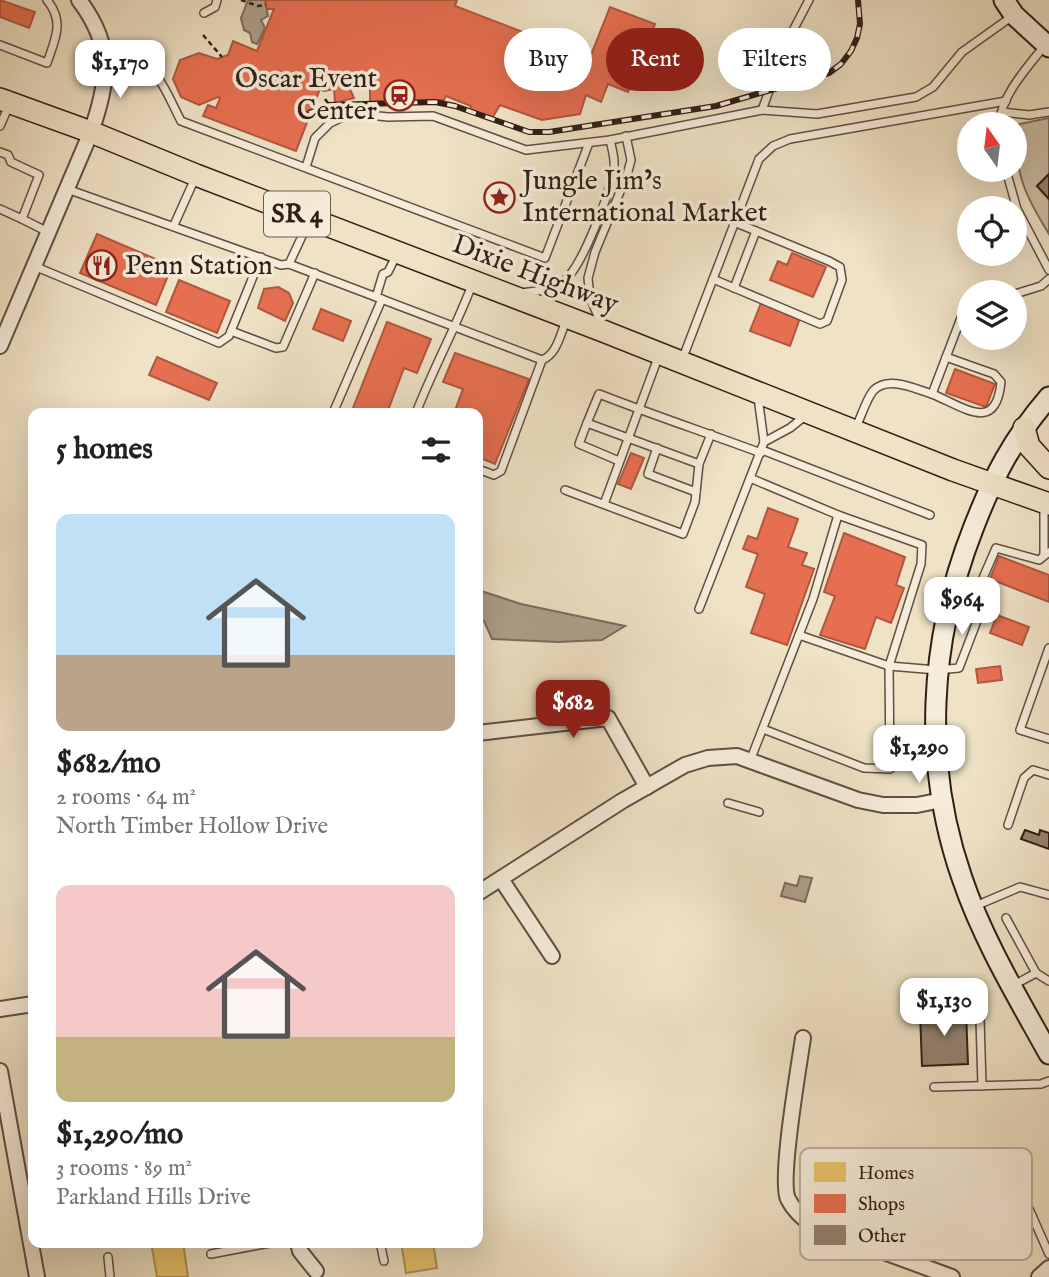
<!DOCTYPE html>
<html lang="en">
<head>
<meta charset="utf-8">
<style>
  :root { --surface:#fff; --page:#f6f6f6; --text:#222; --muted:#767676; --accent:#8f2418 }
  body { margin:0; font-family:"IM FELL English",serif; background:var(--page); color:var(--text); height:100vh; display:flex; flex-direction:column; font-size:26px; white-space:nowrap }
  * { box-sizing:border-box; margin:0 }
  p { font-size:23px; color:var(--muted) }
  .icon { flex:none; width:38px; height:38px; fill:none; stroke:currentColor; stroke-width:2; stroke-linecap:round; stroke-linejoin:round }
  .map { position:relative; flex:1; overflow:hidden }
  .drawer { position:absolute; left:28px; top:408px; width:455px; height:840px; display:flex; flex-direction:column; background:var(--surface); border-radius:14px; box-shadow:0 7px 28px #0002 }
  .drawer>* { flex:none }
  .hud { position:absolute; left:504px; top:28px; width:439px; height:63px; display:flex; gap:14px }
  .needle { width:46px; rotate:346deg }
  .controls { position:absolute; left:957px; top:112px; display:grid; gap:14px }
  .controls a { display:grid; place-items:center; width:70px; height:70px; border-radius:50%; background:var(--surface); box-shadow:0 7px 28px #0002; font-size:35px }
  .price { position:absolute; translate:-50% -60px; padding:0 16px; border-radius:14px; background:#fff; color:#222; font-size:23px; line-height:46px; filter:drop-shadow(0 2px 4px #0008) }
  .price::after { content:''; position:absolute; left:50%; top:42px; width:21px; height:16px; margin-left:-10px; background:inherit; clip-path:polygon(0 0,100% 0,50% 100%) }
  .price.active { background:var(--accent); color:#fff }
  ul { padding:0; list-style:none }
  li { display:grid; align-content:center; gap:14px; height:371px; padding:0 28px }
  li span { display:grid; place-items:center; height:217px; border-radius:14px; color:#555 }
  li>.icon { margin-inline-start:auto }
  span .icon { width:126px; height:126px; fill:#fffc; stroke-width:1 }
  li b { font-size:30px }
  h2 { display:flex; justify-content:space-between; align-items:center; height:84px; padding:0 28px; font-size:30px }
  .chip { padding:0 24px; border-radius:32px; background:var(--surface); box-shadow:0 7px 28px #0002; font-size:24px; line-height:63px }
  .chip.active { background:var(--accent); color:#fff }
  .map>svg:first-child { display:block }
  .green { fill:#cfc1a7; stroke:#80705e; stroke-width:2 }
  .water { fill:#ae9f8a; stroke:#7c6b5c; stroke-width:2 }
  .homes { fill:#e9c46a; stroke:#b29251; stroke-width:2 }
  .shops { fill:#e76f51; stroke:#b0573f; stroke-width:2 }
  .building { fill:#948471; stroke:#311e16; stroke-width:2 }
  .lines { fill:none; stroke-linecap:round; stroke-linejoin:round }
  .lane-casing { stroke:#604f42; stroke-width:10 }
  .street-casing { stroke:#604f42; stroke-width:18 }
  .secondary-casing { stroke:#311e16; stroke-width:23 }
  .primary-casing { stroke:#311e16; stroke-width:24 }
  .path { stroke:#311e16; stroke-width:2.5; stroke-dasharray:5 3.5; stroke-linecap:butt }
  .lane { stroke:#f5ecd9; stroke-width:7 }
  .street { stroke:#f5ecd9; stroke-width:14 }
  .secondary { stroke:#f5ecd9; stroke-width:19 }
  .primary { stroke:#efe2c5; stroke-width:21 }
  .rail-casing { stroke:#311e16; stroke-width:6 }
  .rail { stroke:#f5ecd9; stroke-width:3.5; stroke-dasharray:10; stroke-linecap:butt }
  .labels { text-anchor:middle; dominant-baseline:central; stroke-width:7; stroke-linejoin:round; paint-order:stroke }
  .shield { fill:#f5ecd9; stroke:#6c5c50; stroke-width:2 }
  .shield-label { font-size:26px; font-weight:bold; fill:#311e16 }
  .poi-label { font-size:28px; fill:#311e16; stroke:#f5ecd9; text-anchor:start }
  .street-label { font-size:28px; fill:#311e16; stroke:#f5ecd9 }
  .key { fill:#f5ecd9; stroke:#baae9e; stroke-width:2 }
  .key-label { font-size:19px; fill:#311e16 }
</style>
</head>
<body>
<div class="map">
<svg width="1049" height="1277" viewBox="0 0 1049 1277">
  <rect width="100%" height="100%" fill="#efe2c5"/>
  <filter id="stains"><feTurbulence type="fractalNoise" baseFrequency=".00286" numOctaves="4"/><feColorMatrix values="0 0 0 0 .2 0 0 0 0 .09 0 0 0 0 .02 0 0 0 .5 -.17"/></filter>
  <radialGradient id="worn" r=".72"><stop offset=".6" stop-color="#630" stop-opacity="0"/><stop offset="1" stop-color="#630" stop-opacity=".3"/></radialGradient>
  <path class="green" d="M1049 118V174L1037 186 1049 199V234C1024 194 1015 173 1015 125Z"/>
  <g class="water">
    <path d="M248 0H265L268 16 261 20 265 28 257 44 252 42 250 33 244 30 241 18Z"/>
    <path d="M478 590 521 604 625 626 602 640 558 642 492 639 484 621 478 619Z"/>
    <path d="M800 876 812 878 805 902 781 896 785 883 797 886Z"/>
  </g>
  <g class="homes">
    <path d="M151 1242H183L188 1277H157Z"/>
    <path d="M401 1242H433L437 1268 406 1273Z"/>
  </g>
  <g class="shops">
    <path d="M0 0 35 12 29 28 0 17Z"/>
    <path d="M268 0H457L455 6 523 32 518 46 522 48 517 60 537 68 540 62 583 75 610 7 655 24 628 92 608 84 601 102 586 95 580 114 542 120 500 105 491 120 469 112 471 106 446 96 444 100H431V102L370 104V89H350L354 98 335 103 334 89 324 91 320 89 296 151 203 116 208 105 216 108 220 98 218 97 199 105 181 97 173 79 180 60 199 53 217 59 228 55 233 41 257 51 274 9H267L265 1Z"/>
    <path d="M97 234 172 266 156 305 80 273Z"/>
    <path d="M792 253 826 267 813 297 770 280 778 261 787 265Z"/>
    <path d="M179 280 230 301 217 333 166 312Z"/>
    <path d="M278 287 289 293 293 303 285 321 258 308 264 289Z"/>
    <path d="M761 303 800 318 790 346 750 331Z"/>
    <path d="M321 309 351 321 343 341 313 329Z"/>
    <path d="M387 322 431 339 417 373 404 368 387 413H351Z"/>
    <path d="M455 353 529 379 495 464 478 457V413H454L463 389 443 382Z"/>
    <path d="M157 357 217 383 209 400 149 375Z"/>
    <path d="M955 369 995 384 986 407 946 393Z"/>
    <path d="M631 453 644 458 631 489 618 484Z"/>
    <path d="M768 508 798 519 788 547 807 553 802 565 814 569 787 645 751 633 765 594 746 587 758 554 743 549 748 536 757 539Z"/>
    <path d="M844 533 905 557 896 585 904 588 891 623 876 617 865 649 820 635 835 596 824 592Z"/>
    <path d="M999 556 1049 575V602L990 579Z"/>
    <path d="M997 615 1029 627 1022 645 990 633Z"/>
    <path d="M1000 666 1002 680 978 683 976 669Z"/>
  </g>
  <g class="building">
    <path d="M1049 174V199L1037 186Z"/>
    <path d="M1025 830 1039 835 1040 830 1049 833V849L1021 839Z"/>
    <path d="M966 1011 968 1064 922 1066 920 1013Z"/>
  </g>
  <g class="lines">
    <defs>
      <g id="lane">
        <path d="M204 13 215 7 217 0"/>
        <path d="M0 45 47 63C55 39 65 22 47 0"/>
        <path d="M105 62C112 62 120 59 128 59 157 60 169 99 181 121L545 258 589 143"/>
        <path d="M762 110 787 42 809 0"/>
        <path d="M1002 112 1029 115 1049 112"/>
        <path d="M999 124C1002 94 1027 68 1045 45"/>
        <path d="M0 126 10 103"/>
        <path d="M0 152 8 155 11 162 39 175 22 219 0 209"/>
        <path d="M306 167 315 138 330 123 347 115 360 114 388 117 433 116 526 150 610 140 762 110 817 114 916 97 933 87 962 52 1014 15"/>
        <path d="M1006 170 1017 209 1049 270"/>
        <path d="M67 189 281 265 289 264 310 219"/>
        <path d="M22 219 48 232"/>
        <path d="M174 225 196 176"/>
        <path d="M289 264 542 360C557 354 560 335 566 321"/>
        <path d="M34 266 219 343 229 336 261 257"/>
        <path d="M713 279 820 324 827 321 842 280 840 267 829 261 734 222"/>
        <path d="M734 288 756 231"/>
        <path d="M521 293C535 291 551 291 563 282 582 268 611 191 614 167 615 158 612 149 610 140"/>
        <path d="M1015 294 1041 286 1049 279"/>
        <path d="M376 297 383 274 388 272 396 256"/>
        <path d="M601 324 590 297 588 278 595 252 627 175 631 160 626 136"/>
        <path d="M231 331 276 348 283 347 315 273"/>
        <path d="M682 360 759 159 773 146 790 139 1006 101"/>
        <path d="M932 394C964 407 996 434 1001 382L994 374 946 357"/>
        <path d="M333 413 382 299"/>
        <path d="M416 413C433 369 455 329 472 285"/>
        <path d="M587 423 579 444 619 461"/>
        <path d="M856 427C861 417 866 400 873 391 888 375 915 389 932 394L961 318 970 306"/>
        <path d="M711 434 699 464 587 423 599 394C653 415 707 433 761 453"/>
        <path d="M764 442 790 428 805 416"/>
        <path d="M657 448 648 474 696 492"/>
        <path d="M762 450 930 515"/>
        <path d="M478 469 494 475 501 471 542 360"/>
        <path d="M750 478 838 515"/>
        <path d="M565 490 683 534 695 502 699 464"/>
        <path d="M604 504 659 355"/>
        <path d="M1044 555V506"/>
        <path d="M952 599 980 613"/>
        <path d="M699 609 764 442 758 397"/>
        <path d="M799 635 889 666 937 670 959 668 980 613 983 578 996 548 1039 560 1049 552"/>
        <path d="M1049 648 1020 730 1049 739"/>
        <path d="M750 761 813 599 838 515 922 545 921 564 889 666 890 769 864 768 763 729"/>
        <path d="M728 803 759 812"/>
        <path d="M1008 825 1024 778 1033 770 1049 775"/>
        <path d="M973 907 1020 887 1049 895"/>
        <path d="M1006 918 1036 973 1049 981"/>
        <path d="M1012 986 1036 973"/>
        <path d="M980 1019 982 1086"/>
        <path d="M934 1087 1041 1084 1049 1081"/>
        <path d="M1011 1168 1049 1254"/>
        <path d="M380 1242 384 1261"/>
        <path d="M211 1254 275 1242"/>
        <path d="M108 1257 110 1277"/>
      </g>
      <g id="street">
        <path d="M0 346 91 132C109 81 114 46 79 0"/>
        <path d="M478 733 608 718 647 787"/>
        <path d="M501 879 552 956"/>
        <path d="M478 893 622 801 685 765 708 758 737 756 858 800 883 805H917L942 800"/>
        <path d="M0 1009 33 1004"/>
        <path d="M803 1038C799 1066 779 1180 788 1199 794 1211 803 1218 813 1226L952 1277"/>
        <path d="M0 1071 37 1277"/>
        <path d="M298 1242 300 1251 316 1271"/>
        <path d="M1039 1277 1049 1268"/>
      </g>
      <g id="secondary">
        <path d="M1004 0 1014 15 1049 47"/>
        <path d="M1049 397C1012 440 993 477 973 529 929 641 922 763 962 878 983 940 1017 996 1049 1054"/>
      </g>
      <g id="primary">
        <path d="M0 99 91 132 196 175 603 331 953 470 1049 504"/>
        <path d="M1024 428 1029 446 1049 468"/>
      </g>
    </defs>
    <use href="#lane" class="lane-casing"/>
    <use href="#street" class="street-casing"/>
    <use href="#secondary" class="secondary-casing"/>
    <use href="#primary" class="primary-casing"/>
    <g class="path">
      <path d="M241 0 258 6 266 5"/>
      <path d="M203 35 222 57"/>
      <path d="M325 99 333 110"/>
    </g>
    <use href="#lane" class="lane"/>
    <use href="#street" class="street"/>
    <use href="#secondary" class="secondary"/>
    <use href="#primary" class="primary"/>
    <defs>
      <path id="rail" d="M309 113 329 105 435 102 455 106 529 132H549L716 106 829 73 841 64 851 51 857 38 860 24 858 0"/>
    </defs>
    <use href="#rail" class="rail-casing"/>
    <use href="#rail" class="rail"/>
  </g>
  <defs>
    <symbol id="station-ring" viewBox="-11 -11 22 22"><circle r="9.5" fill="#f5ecd9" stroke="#8f2418" stroke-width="1.5"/><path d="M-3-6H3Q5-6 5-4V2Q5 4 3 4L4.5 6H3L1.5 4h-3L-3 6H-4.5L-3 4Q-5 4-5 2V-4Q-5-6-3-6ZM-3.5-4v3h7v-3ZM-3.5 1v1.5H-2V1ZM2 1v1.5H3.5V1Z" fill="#8f2418"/></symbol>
    <symbol id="sight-ring" viewBox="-11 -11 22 22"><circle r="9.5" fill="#f5ecd9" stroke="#8f2418" stroke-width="1.5"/><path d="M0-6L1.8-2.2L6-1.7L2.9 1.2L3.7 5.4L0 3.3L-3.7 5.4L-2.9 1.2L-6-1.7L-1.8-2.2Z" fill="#8f2418"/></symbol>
    <symbol id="restaurant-ring" viewBox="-11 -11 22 22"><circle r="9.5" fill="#f5ecd9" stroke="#8f2418" stroke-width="1.5"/><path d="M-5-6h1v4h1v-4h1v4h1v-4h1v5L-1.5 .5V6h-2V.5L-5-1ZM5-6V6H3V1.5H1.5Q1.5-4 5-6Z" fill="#8f2418"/></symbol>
  </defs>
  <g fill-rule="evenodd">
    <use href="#station-ring" x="382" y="78" width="35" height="35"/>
    <use href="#sight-ring" x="482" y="180" width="35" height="35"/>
    <use href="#restaurant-ring" x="84" y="248" width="35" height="35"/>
  </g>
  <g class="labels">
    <rect class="shield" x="264" y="191.5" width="66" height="45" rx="5"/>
    <g class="shield-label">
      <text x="297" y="214">SR 4</text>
    </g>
    <g class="poi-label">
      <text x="377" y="79" text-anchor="end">Oscar Event<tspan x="377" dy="32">Center</tspan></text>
      <text x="522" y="181">Jungle Jim’s<tspan x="522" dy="32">International Market</tspan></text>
      <text x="125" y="266">Penn Station</text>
    </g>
    <g class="street-label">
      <text transform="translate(535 275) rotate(21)">Dixie Highway</text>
    </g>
  </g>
  <rect x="800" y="1148" width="232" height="112" rx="10" class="key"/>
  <rect x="814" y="1162" width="32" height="20" fill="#e9c46a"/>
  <rect x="814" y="1194" width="32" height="19" fill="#e76f51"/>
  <rect x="814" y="1225" width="32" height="20" fill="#948471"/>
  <g class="key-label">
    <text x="858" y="1179">Homes</text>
    <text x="858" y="1210">Shops</text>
    <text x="858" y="1242">Other</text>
  </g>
  <rect width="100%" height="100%" filter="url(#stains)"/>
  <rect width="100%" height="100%" fill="url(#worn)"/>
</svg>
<div class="controls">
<a><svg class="needle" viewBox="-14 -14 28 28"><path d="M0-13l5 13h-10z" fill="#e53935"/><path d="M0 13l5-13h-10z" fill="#767676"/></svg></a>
<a><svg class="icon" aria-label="locate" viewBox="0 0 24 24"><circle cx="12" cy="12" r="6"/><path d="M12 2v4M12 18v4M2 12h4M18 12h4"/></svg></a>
<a><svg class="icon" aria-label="layers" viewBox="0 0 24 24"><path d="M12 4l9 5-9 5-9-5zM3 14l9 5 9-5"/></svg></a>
</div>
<b class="price" style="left:120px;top:100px">$1,170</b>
<b class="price" style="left:962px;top:637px">$964</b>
<b class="price active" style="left:573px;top:740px">$682</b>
<b class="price" style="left:919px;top:785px">$1,290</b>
<b class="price" style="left:944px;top:1038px">$1,130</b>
<div class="hud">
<a class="chip">Buy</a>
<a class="chip active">Rent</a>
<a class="chip">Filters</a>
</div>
<section class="drawer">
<h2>5 homes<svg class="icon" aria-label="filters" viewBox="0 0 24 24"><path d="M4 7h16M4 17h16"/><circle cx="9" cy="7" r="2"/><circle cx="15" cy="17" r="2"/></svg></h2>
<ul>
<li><span style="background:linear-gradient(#bfe0f5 65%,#b9a48a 0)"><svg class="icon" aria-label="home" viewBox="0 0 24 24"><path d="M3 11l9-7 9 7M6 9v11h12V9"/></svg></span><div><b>$682/mo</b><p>2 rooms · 64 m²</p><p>North Timber Hollow Drive</p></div></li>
<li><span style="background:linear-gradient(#f6c9c9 70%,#c2b280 0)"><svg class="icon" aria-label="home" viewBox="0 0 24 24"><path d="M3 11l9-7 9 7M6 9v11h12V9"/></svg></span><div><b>$1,290/mo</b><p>3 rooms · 89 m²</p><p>Parkland Hills Drive</p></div></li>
</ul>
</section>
</div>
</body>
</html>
